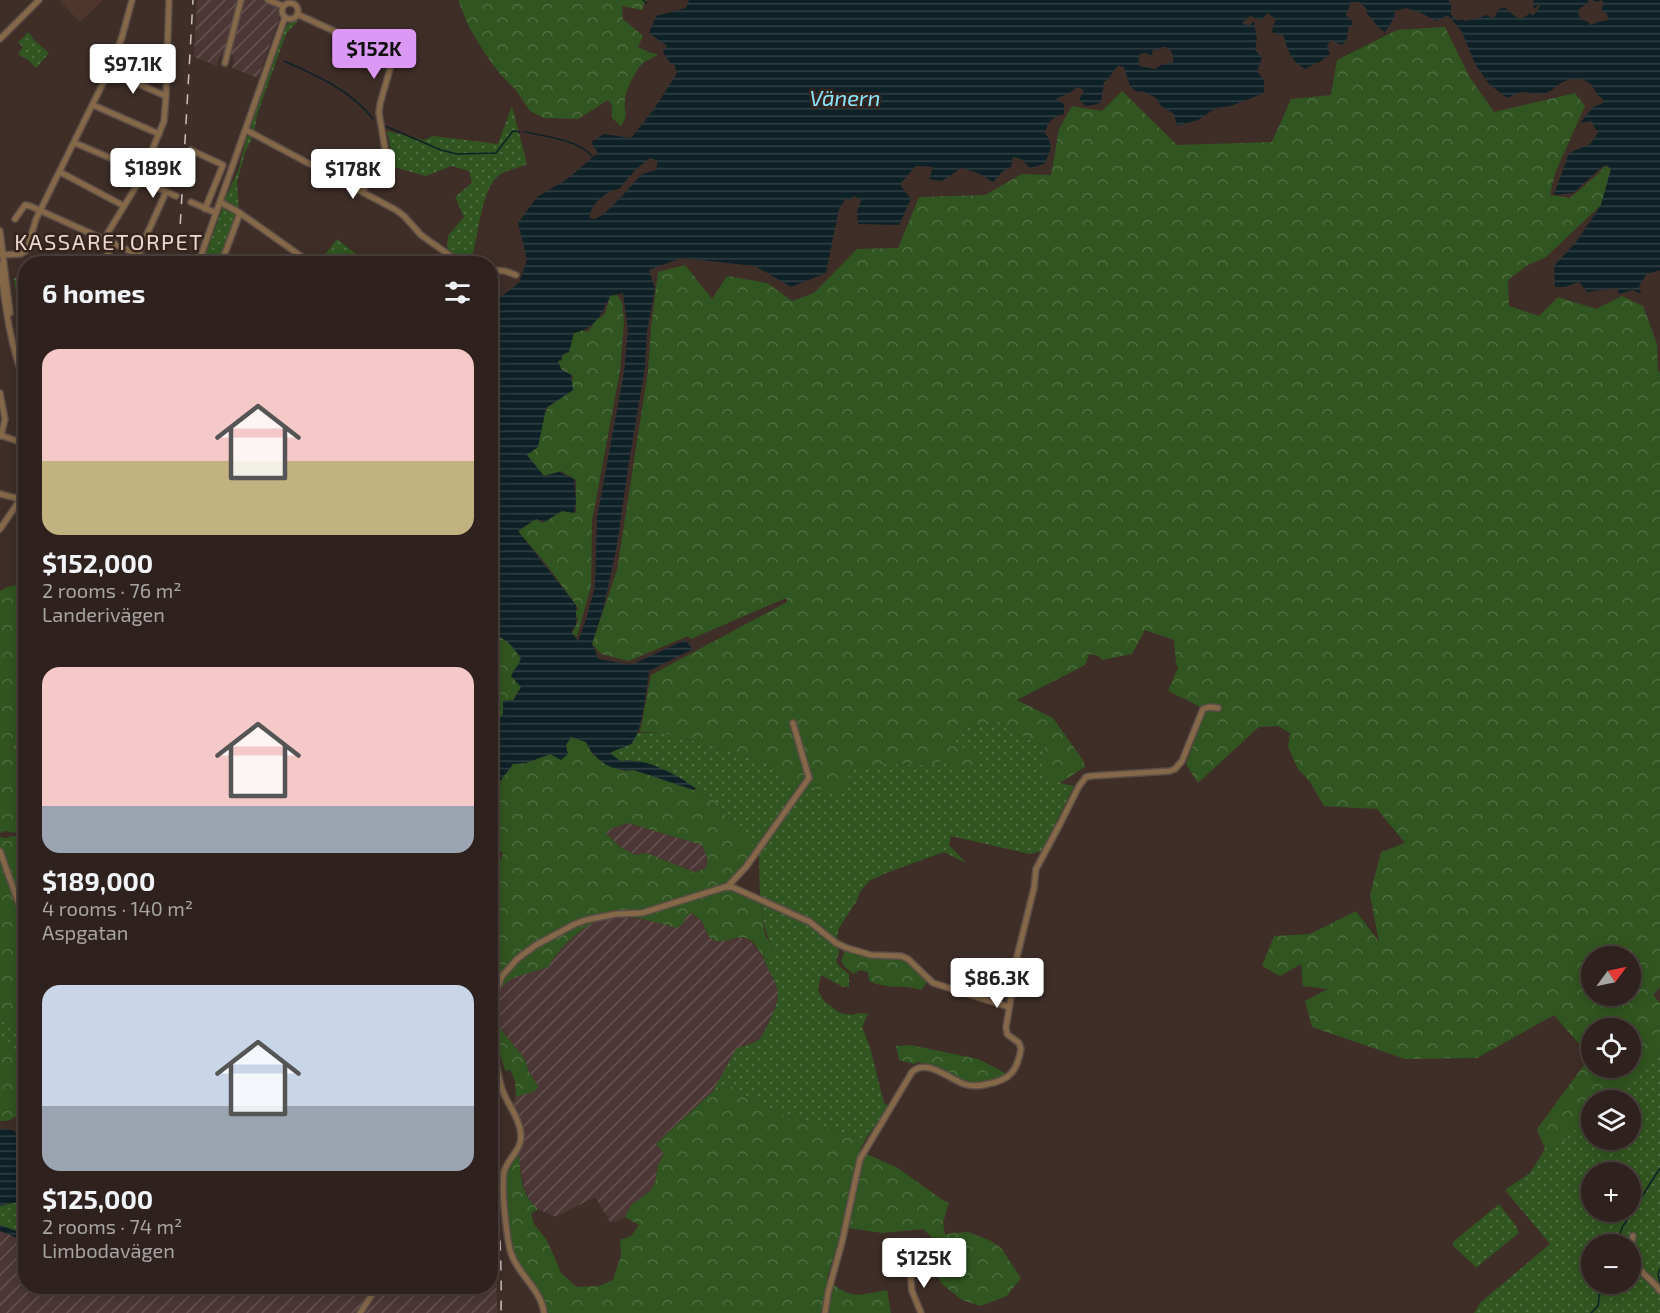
<!DOCTYPE html>
<html lang="en">
<head>
<meta charset="utf-8">
<style>
  :root { --surface:#2f221e; --page:#372a27; --text:#f1f3f6; --muted:#a7a4a4; --line:#4a3f3c; --accent:#db99f5 }
  body { margin:0; font-family:"Exo 2",sans-serif; background:var(--page); color:var(--text); height:100vh; display:flex; flex-direction:column; font-size:22px; white-space:nowrap }
  * { box-sizing:border-box; margin:0 }
  p { font-size:20px; color:var(--muted) }
  .icon { flex:none; width:33px; height:33px; fill:none; stroke:currentColor; stroke-width:2; stroke-linecap:round; stroke-linejoin:round }
  .map { position:relative; flex:1; overflow:hidden }
  .drawer { position:absolute; left:18px; top:256px; width:480px; height:1038px; display:flex; flex-direction:column; background:var(--surface); border-radius:24px; box-shadow:0 3px 15px #0003,0 0 0 2px var(--line) }
  .drawer>* { flex:none }
  .needle { width:39px; rotate:57deg }
  .buttons { position:absolute; left:1581px; top:946px; display:grid; gap:12px }
  .buttons a { display:grid; place-items:center; width:60px; height:60px; border-radius:50%; background:var(--surface); box-shadow:0 3px 15px #0003,0 0 0 2px var(--line); font-size:30px }
  .price { position:absolute; translate:-50% -51px; padding:0 14px; border-radius:6px; background:#fff; color:#222; font-size:20px; line-height:39px; filter:drop-shadow(0 2px 3px #0008) }
  .price::after { content:''; position:absolute; left:50%; top:36px; width:18px; height:14px; margin-left:-9px; background:inherit; clip-path:polygon(0 0,100% 0,50% 100%) }
  .price.active { background:var(--accent); color:#111 }
  ul { padding:0; list-style:none }
  li { display:grid; align-content:center; gap:12px; height:318px; padding:0 24px }
  li span { display:grid; place-items:center; height:186px; border-radius:18px; color:#555 }
  li>.icon { margin-inline-start:auto }
  span .icon { width:108px; height:108px; fill:#fffc; stroke-width:1 }
  li b { font-size:26px }
  h2 { display:flex; justify-content:space-between; align-items:center; height:72px; padding:0 24px; font-size:26px }
  .map>svg:first-child { display:block }
  .industrial { fill:url(#industrial-furrows) }
  .built { fill:#4e362d }
  .grass { fill:url(#grass-dots); fill-rule:evenodd }
  .forest { fill:url(#forest-crowns); fill-rule:evenodd }
  .water { fill:url(#water-rules); fill-rule:evenodd }
  .lines { fill:none; stroke-linecap:round; stroke-linejoin:round }
  .stream { stroke:#0e2126; stroke-width:1.5 }
  .minor-casing { stroke:#5d4d47; stroke-width:8 }
  .minor { stroke:#846848; stroke-width:5 }
  .rail { stroke:#cdc0bc; stroke-width:1.5; stroke-dasharray:10 10; stroke-linecap:butt }
  .labels { text-anchor:middle; dominant-baseline:central; stroke-width:5; stroke-linejoin:round; paint-order:stroke }
  .water-label { font-size:22px; font-style:italic; fill:#88e6ff; stroke:#35241e }
  .neighbourhood-label { font-size:22px; letter-spacing:1.5px; fill:#eed7cf; stroke:#35241e }
</style>
</head>
<body>
<div class="map">
<svg width="1660" height="1313" viewBox="0 0 1660 1313">
  <defs>
    <pattern id="industrial-furrows" width="10" height="10" patternUnits="userSpaceOnUse" patternTransform="scale(1.5)"><rect width="10" height="10" fill="#4c3736"/><path d="M-1 1l2-2M0 10L10 0M9 11l2-2" fill="none" stroke="#665352"/></pattern>
    <pattern id="grass-dots" width="8" height="8" patternUnits="userSpaceOnUse" patternTransform="scale(1.5)"><rect width="8" height="8" fill="#315520"/><path d="M2 2h.1M6 6h.1" fill="none" stroke="#4f6d40" stroke-width="1.8" stroke-linecap="round"/></pattern>
    <pattern id="forest-crowns" width="20" height="18" patternUnits="userSpaceOnUse" patternTransform="scale(1.5)"><rect width="20" height="18" fill="#315520"/><path d="M2 6a3 3 0 1 1 6 0M12 15a3 3 0 1 1 6 0" fill="none" stroke="#4f6d40"/></pattern>
    <pattern id="water-rules" width="6" height="5" patternUnits="userSpaceOnUse" patternTransform="scale(1.5)"><rect width="6" height="5" fill="#0e2126"/><path d="M0 2.5h6" fill="none" stroke="#314045"/></pattern>
  </defs>
  <rect width="100%" height="100%" fill="#3f2e28"/>
  <g class="industrial">
    <path d="M197 0H280L277 8 279 19 258 78 232 68 234 61 232 54 226 49 219 58 217 66 194 57Z"/>
    <path d="M628 823 703 845 708 859 706 868 696 872 646 853 636 855 620 847 606 833 610 829Z"/>
    <path d="M691 913 700 919 704 926 707 935 727 941 740 938 748 939 755 946 763 958 777 985 779 996 773 1013 760 1038 756 1041 741 1047 713 1091 656 1143 664 1154 658 1165 655 1183 650 1191 631 1205 625 1217 617 1221 610 1222 595 1197 556 1217 538 1209 530 1201 525 1191 519 1162V1151L524 1138 513 1102 516 1097 538 1086 529 1072 525 1059 493 1020 494 1008 499 990 503 984 517 976 548 967 556 954 575 935 593 922 614 916 648 920 685 918Z"/>
    <path d="M491 1168 496 1211 497 1313H0V1231L15 1237 23 1244H25L26 1287H490Z"/>
  </g>
  <path class="built" d="M59 0H103L80 22Z"/>
  <g class="grass">
    <path d="M291 21H298L286 34 257 115 254 133 252 132 251 125 283 33 287 25Z"/>
    <path d="M29 32 33 39 49 53 36 68 28 60 18 54 23 47 18 42Z"/>
    <path d="M512 106 527 164C517 169 505 169 496 178 480 194 478 243 470 264H442L447 251 448 236 464 217 455 197 472 183 469 171 451 166 426 176 382 164 392 153 387 131 424 140 433 136 498 144Z"/>
    <path d="M250 135 253 136 245 153 237 182 239 210 226 202 225 199 238 171 247 137Z"/>
    <path d="M223 207H228L237 216 219 264H202Z"/>
    <path d="M337 239 369 264H318Z"/>
    <path d="M14 278H25L26 314 24 315 19 313Z"/>
    <path d="M996 720 1018 734 1046 745 1041 758 1060 783 1074 786 1042 851 1030 854 951 836 949 845 966 863 944 852 886 873 869 881 860 892 856 902 839 928 837 936 839 952 836 961 840 967 849 974V987H843L821 975 818 990 824 1001 840 1013 851 1015 858 1013 868 1014 862 1027 870 1047 884 1103 889 1106 865 1140 784 1115 756 1102 731 1086 713 1091 736 1049C742 1046 751 1045 758 1040 763 1036 765 1029 768 1024 785 989 778 990 763 958L767 960 773 950C758 919 760 886 759 852L751 842 736 831 718 803 680 778 647 763 633 761H620L610 753 632 743 637 733H665L770 763 798 786 854 765 869 768 880 764 938 765 943 755 948 758 959 730Z"/>
    <path d="M20 735H25V759L21 755 11 749 15 736Z"/>
    <path d="M0 1016 25 1044V1065L0 1039Z"/>
    <path d="M1660 1052V1313H1474L1481 1302 1550 1244 1505 1190 1530 1173 1545 1149 1537 1129 1554 1149 1591 1115 1592 1140H1630V1101H1606ZM1592 1173H1630V1212H1592ZM1592 1245H1630V1284H1592Z"/>
    <path d="M25 1202V1228L16 1231 0 1225V1206L12 1203Z"/>
    <path d="M1499 1204 1516 1226 1519 1233 1477 1267H1476L1453 1246V1242Z"/>
  </g>
  <g class="forest">
    <path d="M458 0H646L642 10 622 6 623 19 643 36 638 47 651 53 658 54C653 59 646 60 642 64 636 69 625 92 625 99 623 113 630 112 621 126L612 118V106L608 100 578 119 544 118 530 111 516 90 500 74 484 52 469 27Z"/>
    <path d="M1445 27 1469 76 1494 112 1575 93 1585 106 1555 173 1550 195 1570 198 1598 174 1605 166 1611 169 1601 205 1546 257 1526 266 1508 280 1509 306 1539 316 1558 297 1596 309 1622 296 1643 306 1657 344 1658 371 1660 372V987L1653 995 1660 1003V1052L1606 1101H1592L1591 1115 1554 1150 1537 1129 1590 1057 1554 1015 1477 1058 1405 1059 1312 1027 1305 1001 1328 989 1303 986 1301 964 1280 976 1262 966 1274 936 1310 934 1356 911 1379 942 1370 895 1381 852 1405 843 1377 809 1324 806 1310 782 1298 769 1288 747 1290 733 1278 726 1259 727 1198 783 1186 764 1205 712 1197 705 1168 691 1178 668 1176 663 1174 640 1145 630 1132 654 1102 660 1099 656 1089 654 1085 665 1017 700 1053 718 1083 760 1085 767 1060 783 1042 771 1041 758 1046 745 1018 734 996 720 959 730 955 741 980 761 968 767 952 765 948 758 943 755 938 765 880 764 869 768 854 765 842 792 798 786 770 763 665 733 640 732 651 675 787 602 786 598 691 639 688 636 629 661 601 654 592 644 617 570 648 371 651 328 658 272 685 265 712 299 727 276 767 283 792 301 814 293 857 249 898 248 919 197 985 195 1022 174 1051 175 1059 129 1072 106 1102 111 1122 91 1177 145 1272 142 1291 99 1331 95 1337 60 1397 30ZM1592 957H1630V996H1592ZM1592 1029H1630V1068H1592Z"/>
    <path d="M617 295 622 302 624 322 620 371 592 521 591 587 577 636 572 634 578 621 575 611 579 609 546 564 518 531 536 519 543 523 559 510 576 513V480L561 471 544 476 526 455 548 407 570 392 573 376 561 369 558 361 562 360 561 356 569 352V339L577 329 588 332 595 321 605 314 610 296Z"/>
    <path d="M21 575 25 577V735L15 736 11 749 25 759V834L5 831 0 833V591L7 587 17 585Z"/>
    <path d="M490 630 512 645 521 659 519 665 513 671 521 687C512 700 505 718 491 726Z"/>
    <path d="M571 737 586 742 592 754 624 771 634 770 694 790 696 789 718 803 736 831 751 842 759 852 744 874 733 882 729 889 760 901 765 934 773 950 767 960C759 955 757 943 748 939 738 934 726 944 715 941 706 938 707 929 702 922 699 918 695 916 691 913L685 918 683 924 677 928C636 917 606 906 572 938 562 947 555 955 548 967 513 979 496 975 493 1020L525 1059 529 1072 538 1086 536 1091 516 1097 515 1081 510 1070 505 1071 497 1044 491 1042 490 869C494 862 502 862 503 853L491 847V802H496L498 790V784L513 764 526 763 550 754 555 757ZM628 823 702 845 708 859 706 868 695 872 646 853 636 855 620 847 606 833 610 829Z"/>
    <path d="M12 836 25 837V1044L0 1016V837L7 838Z"/>
    <path d="M843 946 851 950 899 957 904 960 927 982 921 990C902 984 888 990 869 981L868 972 860 970 853 974 845 967 841 961 844 954Z"/>
    <path d="M0 1039 25 1065V1112L21 1111C15 1118 10 1122 0 1121Z"/>
    <path d="M910 1045 978 1059 1007 1074 1003 1079 985 1083H969L933 1065 918 1062 914 1064 899 1060 896 1046Z"/>
    <path d="M731 1086 756 1102 784 1115 865 1140 860 1151 898 1168 944 1201 949 1202 943 1223 945 1234 968 1232 991 1241 1001 1248 1021 1278 1007 1296 981 1306 962 1300 942 1284 932 1269 935 1240 923 1229 882 1233 843 1227 827 1278C851 1301 857 1295 887 1290L891 1313H546C533 1291 519 1270 510 1246 507 1235 504 1182 507 1171 509 1162 513 1157 519 1151 519 1161 521 1183 525 1192 528 1199 533 1204 538 1209L531 1214 534 1224 546 1239 553 1254 561 1273 577 1287 599 1286 613 1280 621 1255 620 1240 631 1236 639 1225 625 1217 631 1205 650 1191 655 1183 658 1165 664 1154 656 1144 713 1091Z"/>
  </g>
  <g class="water">
    <path d="M689 0H1448L1451 3V15L1457 21 1461 19 1465 21C1473 19 1479 19 1486 15L1493 18 1496 15 1498 10 1504 7C1515 15 1518 24 1530 13L1533 16 1540 6V4L1534 9 1533 0H1588L1589 2 1579 9 1578 14 1582 20 1587 21 1591 25 1598 22 1608 20 1609 18 1606 13 1602 11V7L1604 4 1602 0 1597 2 1592 0H1660V270L1647 274 1639 286 1641 294 1633 290 1619 294 1617 288 1587 292 1579 282 1565 287H1555L1554 266 1577 241 1601 205 1611 169 1607 165 1602 167 1573 193 1554 195 1569 153 1590 144 1598 133 1591 121 1580 123 1593 107 1603 103V99L1597 95C1592 79 1578 75 1563 82 1558 84 1553 90 1548 92 1539 96 1533 93 1525 92 1519 92 1512 96 1507 98L1489 84 1475 64 1462 32 1448 15 1436 21 1421 13 1406 8 1395 11 1394 18 1385 32 1380 29 1366 12 1367 9 1359 2H1351L1346 15 1352 21 1353 27 1349 26 1347 39 1342 45 1331 40 1327 46 1330 54 1321 61 1305 69C1290 59 1288 52 1284 36L1272 32 1273 26 1276 20 1268 13 1261 20 1250 16 1242 23 1249 26 1254 21 1257 40 1255 50 1262 58 1257 71 1264 80V93L1231 106 1216 108 1198 120 1177 126 1174 114 1161 106 1156 98 1142 91 1137 92 1130 86 1124 67 1118 66C1112 72 1111 78 1104 82L1101 102 1097 104 1086 106 1079 100 1084 90 1077 87 1071 92 1056 99 1064 104V114C1052 117 1048 121 1045 133 1054 146 1051 151 1044 164L1030 168 1021 159 1013 157 1011 167 1003 171 993 182 978 173 961 168 942 181 929 179 933 167 916 166 900 184 911 199 899 225 858 224 857 212 861 200 854 196 849 201 846 198 839 209 826 273 791 287 755 266 681 258 649 270 655 289 647 331 645 367 629 462 617 545 604 606 592 644 599 659 631 665 685 640 693 649 649 671C647 686 642 735 631 744 625 748 616 749 610 753L620 761C624 761 629 760 634 761 654 762 681 777 696 789L694 790 634 770C612 772 596 762 586 742L571 737 566 745 568 754 561 760 550 754 526 763 513 764 498 784 500 795 496 802H491V726L495 724 503 714V701L514 700 521 687 511 676C514 669 519 666 521 658L511 645 491 630V456L492 458 497 459 499 456 498 453 500 451 498 450 499 448 495 447 494 444 491 446V416L494 415 496 417 499 416 498 414 491 413V304L519 283 527 259 518 223 537 197 566 180 598 153 591 142 604 134 631 138 654 109 677 73 674 64H671L663 52 667 46 649 33 656 16 686 8ZM1161 47C1171 46 1174 55 1173 63 1167 62 1159 66 1155 69L1140 66 1138 63 1140 54 1146 53 1151 56 1153 50 1162 49ZM650 158 658 161 656 170 642 174 621 197 604 214 595 219 590 218C589 205 607 190 619 189L635 170ZM623 293 628 329 624 372 597 518 595 587 586 620 578 641 571 632 576 625V605L518 531 536 519 545 522 562 511 574 513 576 500 574 479 559 472 544 476 527 455 538 447 546 408 573 390 571 375 561 369 558 361 561 360 563 354 569 352 574 333C596 328 601 315 610 296Z"/>
    <path d="M0 1129 13 1130 19 1135H25V1202L12 1203 0 1206Z"/>
    <path d="M0 1225 16 1231 25 1228V1244L18 1242 15 1237 0 1231Z"/>
  </g>
  <g class="lines">
    <g class="stream">
      <path d="M643 0 646 3"/>
      <path d="M284 61C316 75 352 91 373 119"/>
      <path d="M385 126 441 150 457 154 496 153 513 131 520 132"/>
      <path d="M524 132C545 136 579 140 593 157"/>
      <path d="M1616 1245 1622 1228 1660 1168"/>
      <path d="M1660 1269 1658 1274 1660 1282"/>
      <path d="M1591 1313 1598 1306 1601 1284"/>
    </g>
    <defs>
      <g id="minor">
        <path d="M268 0 283 6"/>
        <circle cx="290" cy="11" r="8"/>
        <path d="M297 14 386 55 391 59 392 62 380 104 379 113 385 149 362 192"/>
        <path d="M0 39 39 0"/>
        <path d="M225 63 241 0"/>
        <path d="M109 71 166 96"/>
        <path d="M93 105 159 134"/>
        <path d="M246 130 396 210 404 216 421 235 462 264"/>
        <path d="M75 143 143 172"/>
        <path d="M191 150 223 165 205 209"/>
        <path d="M60 172 124 206"/>
        <path d="M140 180 176 196"/>
        <path d="M191 202 216 213"/>
        <path d="M220 202 240 213 312 264"/>
        <path d="M15 219 25 205 30 206 159 264"/>
        <path d="M0 231 10 313"/>
        <path d="M104 239 140 180 164 121 166 96 169 0"/>
        <path d="M138 254 166 192"/>
        <path d="M0 255 21 254 27 250 36 219 109 71 122 37 132 0"/>
        <path d="M107 256 113 243"/>
        <path d="M0 264C5 304 10 347 26 385"/>
        <path d="M103 264 105 261"/>
        <path d="M198 264 285 17"/>
        <path d="M221 264 240 213"/>
        <path d="M490 270 505 271 516 275"/>
        <path d="M0 393 5 419 1 436"/>
        <path d="M0 435 26 444"/>
        <path d="M0 494 20 499"/>
        <path d="M0 529 26 491"/>
        <path d="M0 851 26 924"/>
        <path d="M727 887 746 867 809 778 793 723"/>
        <path d="M490 1008 493 998 502 976 517 959 536 945 575 924 586 920 616 914 642 913 725 887H732L810 922 836 943 847 948 871 955 901 956 908 959 933 983 1009 1007"/>
        <path d="M490 1030C494 1049 496 1070 502 1089 507 1104 520 1118 521 1135 522 1150 507 1159 504 1172 501 1186 506 1230 509 1245 513 1272 541 1287 544 1313"/>
        <path d="M1633 1236C1630 1247 1635 1264 1643 1273 1649 1279 1655 1283 1660 1291"/>
        <path d="M910 1270 912 1291 921 1313"/>
        <path d="M360 1313 377 1287"/>
        <path d="M825 1313 828 1293 842 1242 860 1159 912 1072C927 1058 949 1079 964 1084 972 1087 980 1086 988 1084 1010 1080 1017 1071 1021 1049L1019 1043 1007 1034 1006 1027 1011 998V981L1034 888 1036 869 1060 824 1079 786 1086 777 1091 776 1170 771 1175 769 1182 761 1203 709 1209 707 1218 708"/>
      </g>
    </defs>
    <use href="#minor" class="minor-casing"/>
    <use href="#minor" class="minor"/>
    <g class="rail">
      <path d="M178 264 193 0"/>
      <path d="M490 1141C499 1198 502 1255 501 1313"/>
    </g>
  </g>
  <g class="labels">
    <g class="water-label">
      <text x="845" y="97">Vänern</text>
    </g>
    <g class="neighbourhood-label">
      <text x="109" y="241">KASSARETORPET</text>
    </g>
  </g>
</svg>
<div class="buttons">
<a><svg class="needle" viewBox="-14 -14 28 28"><path d="M0-13l5 13h-10z" fill="#e53935"/><path d="M0 13l5-13h-10z" fill="#a7a4a4"/></svg></a>
<a><svg class="icon" aria-label="locate" viewBox="0 0 24 24"><circle cx="12" cy="12" r="6"/><path d="M12 2v4M12 18v4M2 12h4M18 12h4"/></svg></a>
<a><svg class="icon" aria-label="layers" viewBox="0 0 24 24"><path d="M12 4l9 5-9 5-9-5zM3 14l9 5 9-5"/></svg></a>
<a>+</a>
<a>−</a>
</div>
<b class="price active" style="left:374px;top:80px">$152K</b>
<b class="price" style="left:133px;top:95px">$97.1K</b>
<b class="price" style="left:153px;top:199px">$189K</b>
<b class="price" style="left:353px;top:200px">$178K</b>
<b class="price" style="left:997px;top:1009px">$86.3K</b>
<b class="price" style="left:924px;top:1289px">$125K</b>
<section class="drawer">
<h2>6 homes<svg class="icon" aria-label="filters" viewBox="0 0 24 24"><path d="M4 7h16M4 17h16"/><circle cx="9" cy="7" r="2"/><circle cx="15" cy="17" r="2"/></svg></h2>
<ul>
<li><span style="background:linear-gradient(#f6c9c9 60%,#c2b280 0)"><svg class="icon" aria-label="home" viewBox="0 0 24 24"><path d="M3 11l9-7 9 7M6 9v11h12V9"/></svg></span><div><b>$152,000</b><p>2 rooms · 76 m²</p><p>Landerivägen</p></div></li>
<li><span style="background:linear-gradient(#f6c9c9 75%,#9aa5b1 0)"><svg class="icon" aria-label="home" viewBox="0 0 24 24"><path d="M3 11l9-7 9 7M6 9v11h12V9"/></svg></span><div><b>$189,000</b><p>4 rooms · 140 m²</p><p>Aspgatan</p></div></li>
<li><span style="background:linear-gradient(#c9d6e8 65%,#9aa5b1 0)"><svg class="icon" aria-label="home" viewBox="0 0 24 24"><path d="M3 11l9-7 9 7M6 9v11h12V9"/></svg></span><div><b>$125,000</b><p>2 rooms · 74 m²</p><p>Limbodavägen</p></div></li>
</ul>
</section>
</div>
</body>
</html>
